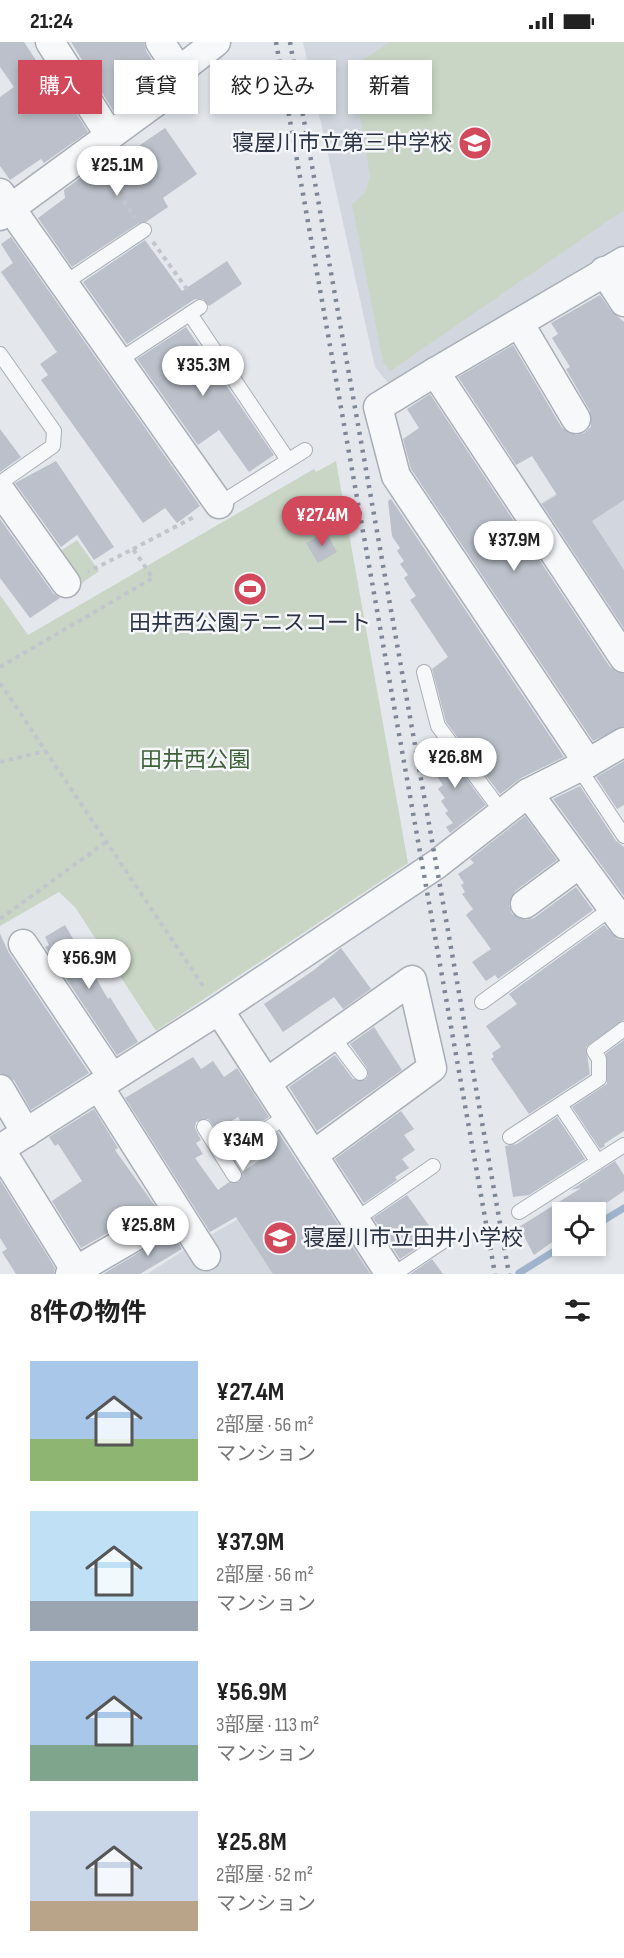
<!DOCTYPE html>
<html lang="ja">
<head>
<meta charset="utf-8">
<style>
  :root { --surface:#fff; --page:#f2f2f2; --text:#222; --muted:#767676; --accent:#d1495b }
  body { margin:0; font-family:"Sofia Sans Condensed","Noto Sans JP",sans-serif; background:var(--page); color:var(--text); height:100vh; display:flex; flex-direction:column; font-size:22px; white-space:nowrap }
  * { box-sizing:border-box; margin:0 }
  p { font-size:20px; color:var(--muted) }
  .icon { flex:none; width:33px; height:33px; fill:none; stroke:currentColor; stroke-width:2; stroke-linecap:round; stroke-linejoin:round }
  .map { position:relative; height:1232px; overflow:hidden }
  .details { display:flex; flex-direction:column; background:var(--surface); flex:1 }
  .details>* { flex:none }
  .hud { position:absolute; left:18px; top:18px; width:588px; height:54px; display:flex; gap:12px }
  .fabs { position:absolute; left:552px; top:1160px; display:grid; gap:12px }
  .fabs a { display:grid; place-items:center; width:54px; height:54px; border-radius:0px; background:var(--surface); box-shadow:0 3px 9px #0003; font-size:30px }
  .price { position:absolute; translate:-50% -51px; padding:0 14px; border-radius:21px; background:#fff; color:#222; font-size:20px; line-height:39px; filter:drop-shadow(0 2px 3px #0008) }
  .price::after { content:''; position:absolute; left:50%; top:36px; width:18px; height:14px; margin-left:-9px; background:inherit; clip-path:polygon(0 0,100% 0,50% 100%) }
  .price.active { background:var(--accent); color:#fff }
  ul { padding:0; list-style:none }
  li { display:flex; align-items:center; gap:18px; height:150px; padding:0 30px }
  li span { display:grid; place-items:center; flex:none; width:168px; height:120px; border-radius:0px; color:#555 }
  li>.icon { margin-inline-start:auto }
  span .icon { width:72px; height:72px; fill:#fffc; stroke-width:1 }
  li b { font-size:26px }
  h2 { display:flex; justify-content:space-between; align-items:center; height:72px; padding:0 30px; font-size:26px }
  .chip { padding:0 21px; border-radius:0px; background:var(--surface); box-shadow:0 3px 9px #0003; font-size:21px; line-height:54px }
  .chip.active { background:var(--accent); color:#fff }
  .status { display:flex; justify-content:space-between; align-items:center; height:42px; padding:0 30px; background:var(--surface); direction:ltr }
  .status svg { height:16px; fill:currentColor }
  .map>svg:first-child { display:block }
  .built { fill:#d2d6de }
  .green { fill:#c9d6c5 }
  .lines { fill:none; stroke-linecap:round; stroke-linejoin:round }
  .stream { stroke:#9fb4cc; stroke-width:7 }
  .building { fill:#bbc0ca }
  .lane-casing { stroke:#a9aeb7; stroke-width:16 }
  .street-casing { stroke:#a9aeb7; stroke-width:31 }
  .path { stroke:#c2c5cb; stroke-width:4; stroke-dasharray:4.5 4.5; stroke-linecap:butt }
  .lane { stroke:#f7f8fa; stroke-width:14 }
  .street { stroke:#f7f8fa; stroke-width:28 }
  .rail { stroke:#7d8696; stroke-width:4.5; stroke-dasharray:3 6; stroke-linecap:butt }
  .labels { text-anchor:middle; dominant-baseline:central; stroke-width:5; stroke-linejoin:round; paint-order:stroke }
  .poi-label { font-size:22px; fill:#2b3445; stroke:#f4f6f9; text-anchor:end }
  .park-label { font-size:22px; fill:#3f6138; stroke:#f4f6f9 }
</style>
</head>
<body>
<div class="status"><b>21:24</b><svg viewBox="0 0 49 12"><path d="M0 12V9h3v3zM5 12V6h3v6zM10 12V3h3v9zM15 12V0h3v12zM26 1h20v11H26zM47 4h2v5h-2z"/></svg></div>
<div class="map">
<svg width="624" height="1232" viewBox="0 0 624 1232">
  <rect width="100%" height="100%" fill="#e4e7ec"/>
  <g class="built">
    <path d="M303 0H624V203L599 215 389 342 375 325Z"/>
    <path d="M622 409 624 412V599L537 464Z"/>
    <path d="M313 1134 376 1232H147L183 1209Z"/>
  </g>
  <g class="green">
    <path d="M390 0H624V168L390 329 383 320 352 162 365 151 370 134 352 25Z"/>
    <path d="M336 419 408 821 156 989 75 865 59 850 0 884V553L28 593 314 427 316 430Z"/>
    <path d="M77 498 99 529 78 544 56 512Z"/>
  </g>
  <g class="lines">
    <g class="stream">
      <path d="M596 1183 624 1166"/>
      <path d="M519 1231 564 1203"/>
    </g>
  </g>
  <g class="building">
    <path d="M0 0H24L43 29 46 27 59 44 88 90 44 121 41 117 10 138 0 124V55L14 45 0 25Z"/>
    <path d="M71 0H144L146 9 161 32 160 36 114 70Z"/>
    <path d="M165 86 197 132 163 156 168 165 146 180 139 181 72 225 38 176 65 156 64 148 125 103 130 110Z"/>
    <path d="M11 195 200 464 177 481 165 466 143 481 41 338 48 333 40 322 57 310 1 230 13 221 1 202Z"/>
    <path d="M145 198 182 249 227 219 242 242 209 264 203 257H195L127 302 83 240Z"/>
    <path d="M600 253 611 269 624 280V458L592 479 624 528V586L542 462 557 453 532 414 516 423 458 335 513 303 562 386 576 393 584 391 591 385 590 369 566 327 570 325 552 296 558 292 551 281Z"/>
    <path d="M186 285 274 413 249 430 219 388 198 403 137 317Z"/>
    <path d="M430 352 610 625 624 632V684L593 699 411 427 403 397 419 386 407 367Z"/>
    <path d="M0 387 21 415 0 430Z"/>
    <path d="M56 419 114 505 94 518 77 493 61 505 15 441Z"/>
    <path d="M391 457 564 715 521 736 500 752 446 680 432 627 448 615 410 558 416 554 404 536 408 533 400 522 404 519 397 509 400 506 392 494 388 459Z"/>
    <path d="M0 477 53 551 60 556 30 576 0 536Z"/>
    <path d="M326 490 337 510 318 521 306 501Z"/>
    <path d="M437 698 486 763 450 791 446 785 453 781 445 771 448 769 441 759 445 756 438 747 443 743 436 733 432 701Z"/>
    <path d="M624 719V763L617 767 596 735Z"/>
    <path d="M580 744 616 799 624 805V854L553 757Z"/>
    <path d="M525 774 557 818 515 849 509 863 512 872 526 878 534 876 576 845 593 868 498 937 495 933 486 939 472 920 491 907 466 873 473 867 462 852 465 850 461 843 464 841 458 832 474 821 470 817Z"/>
    <path d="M65 883 108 957 110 955 138 1000 117 1013 45 905 49 903 45 895Z"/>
    <path d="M604 883 617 897 624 898V978L586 1005 590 1032 529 1072 491 1017 494 1015 492 1011 501 1005 486 984 517 962 509 952Z"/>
    <path d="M0 892 9 911 89 1031 31 1068 14 1038 0 1031Z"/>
    <path d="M341 906 371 947 343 967 334 955 283 990 264 962 314 928Z"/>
    <path d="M374 985 402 1028 317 1089 289 1045 335 1013 353 1037 365 1038 368 1034 367 1026 350 1002Z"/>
    <path d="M624 998V1089L604 1102 605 1104 600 1107 572 1065 607 1042 606 1011Z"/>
    <path d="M193 1015 201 1027 213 1019 224 1035 237 1026 269 1075 247 1089 238 1075 217 1088 208 1077 196 1080 195 1086 201 1098 196 1101 203 1112 195 1116 218 1148 229 1140H239L242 1130 263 1116 256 1104 278 1090 370 1232H273L236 1175 210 1190 125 1056Z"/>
    <path d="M94 1067 118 1106 115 1108 155 1164 81 1206 52 1159 82 1139 58 1102 55 1104 49 1095Z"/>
    <path d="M401 1069 414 1087 404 1093 415 1108 402 1117 409 1126 395 1135 397 1138 364 1161 335 1117Z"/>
    <path d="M557 1075 585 1117 529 1153 513 1155 505 1104 517 1102Z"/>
    <path d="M615 1119 624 1133V1149L593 1170H562V1193L534 1213 519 1185 581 1146 571 1148Z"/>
    <path d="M0 1138 55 1226 54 1232H16L2 1210 7 1207 0 1196Z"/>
    <path d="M407 1153 430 1185 422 1190 426 1196 420 1200 422 1203 400 1217 373 1176Z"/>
    <path d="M172 1191 182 1207 140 1232H103Z"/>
    <path d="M432 1217 443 1232H410Z"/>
  </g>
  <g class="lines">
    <defs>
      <g id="lane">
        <path d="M63 242 144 188"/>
        <path d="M190 272 288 418"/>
        <path d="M0 312 54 389 53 404 0 441"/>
        <path d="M118 319 200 265"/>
        <path d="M219 462 305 408"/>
        <path d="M424 630 438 684 502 770"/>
        <path d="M579 726 624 794"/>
        <path d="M482 960 612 866"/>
        <path d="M332 994 360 1031"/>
        <path d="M560 1063 598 1120"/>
        <path d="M204 1085 234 1133"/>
        <path d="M510 1095 599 1037V1017L594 1009 624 987"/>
        <path d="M223 1115 287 1074"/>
        <path d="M519 1170 624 1103"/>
        <path d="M355 1178 433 1124"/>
        <path d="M394 1232 448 1196"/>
      </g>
      <g id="street">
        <path d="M50 0 110 94"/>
        <path d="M160 0 179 29"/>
        <path d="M0 151 219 462"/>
        <path d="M0 174 175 46 179 29 216 0"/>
        <path d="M624 219 435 330 624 616"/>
        <path d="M604 229 624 260"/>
        <path d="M519 281 576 377"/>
        <path d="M435 330 378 365 396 434 588 721"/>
        <path d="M0 448 66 541"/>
        <path d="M624 700 588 721 528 751 624 882"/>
        <path d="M525 862 579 822"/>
        <path d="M23 902 112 1035"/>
        <path d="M219 968 390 1232"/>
        <path d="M266 1041 412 938 432 1026 313 1113"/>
        <path d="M99 1045 206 1214"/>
        <path d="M0 1047 26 1091"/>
        <path d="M0 1107 219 968 437 822 528 751"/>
        <path d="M0 1107 76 1229"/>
        <path d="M70 1232 163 1178"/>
      </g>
    </defs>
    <use href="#lane" class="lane-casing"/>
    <use href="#street" class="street-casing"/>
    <g class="path">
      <path d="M102 130 135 175"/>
      <path d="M153 200 189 250"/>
      <path d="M133 507 196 474"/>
      <path d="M0 625 153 536 133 507 88 530"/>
      <path d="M0 641 205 947"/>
      <path d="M0 720 46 709"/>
      <path d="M0 877 106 800"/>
    </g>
    <use href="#lane" class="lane"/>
    <use href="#street" class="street"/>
    <g class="rail">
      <path d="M276 0 495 1232"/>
      <path d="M290 0 509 1232"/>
    </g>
  </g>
  <defs>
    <symbol id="school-disc" viewBox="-11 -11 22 22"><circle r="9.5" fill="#d1495b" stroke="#f4f6f9"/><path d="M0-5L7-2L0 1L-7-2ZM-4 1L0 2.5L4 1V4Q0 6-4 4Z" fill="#fff"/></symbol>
    <symbol id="stadium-disc" viewBox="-11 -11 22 22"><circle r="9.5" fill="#d1495b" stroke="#f4f6f9"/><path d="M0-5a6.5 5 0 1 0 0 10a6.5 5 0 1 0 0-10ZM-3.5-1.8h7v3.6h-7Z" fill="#fff"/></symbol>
  </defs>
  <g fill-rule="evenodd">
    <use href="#school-disc" x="456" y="82" width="38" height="38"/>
    <use href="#stadium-disc" x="231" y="528" width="38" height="38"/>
    <use href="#school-disc" x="261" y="1177" width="38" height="38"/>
  </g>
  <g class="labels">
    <g class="poi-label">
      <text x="452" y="101">寝屋川市立第三中学校</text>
      <text x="250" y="581" text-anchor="middle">田井西公園テニスコート</text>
      <text x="303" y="1196" text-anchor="start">寝屋川市立田井小学校</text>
    </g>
    <g class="park-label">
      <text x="195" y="718">田井西公園</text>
    </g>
  </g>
</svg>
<div class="fabs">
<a><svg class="icon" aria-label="locate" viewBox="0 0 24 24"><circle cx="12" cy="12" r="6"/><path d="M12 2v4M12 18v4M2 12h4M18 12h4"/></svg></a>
</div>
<b class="price" style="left:117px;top:155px">¥25.1M</b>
<b class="price" style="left:203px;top:355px">¥35.3M</b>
<b class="price active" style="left:322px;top:505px">¥27.4M</b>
<b class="price" style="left:514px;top:530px">¥37.9M</b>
<b class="price" style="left:455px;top:747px">¥26.8M</b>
<b class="price" style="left:89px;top:948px">¥56.9M</b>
<b class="price" style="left:243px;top:1130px">¥34M</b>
<b class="price" style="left:148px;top:1215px">¥25.8M</b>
<div class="hud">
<a class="chip active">購入</a>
<a class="chip">賃貸</a>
<a class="chip">絞り込み</a>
<a class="chip">新着</a>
</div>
</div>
<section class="details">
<h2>8件の物件<svg class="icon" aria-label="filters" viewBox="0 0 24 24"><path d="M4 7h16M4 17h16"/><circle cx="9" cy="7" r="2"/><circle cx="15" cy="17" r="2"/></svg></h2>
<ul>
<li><span style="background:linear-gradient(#a9c7e8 65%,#8fb573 0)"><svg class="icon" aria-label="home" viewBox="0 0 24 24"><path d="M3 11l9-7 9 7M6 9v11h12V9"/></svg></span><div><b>¥27.4M</b><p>2部屋 · 56 m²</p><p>マンション</p></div></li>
<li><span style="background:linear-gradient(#bfe0f5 75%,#9aa5b1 0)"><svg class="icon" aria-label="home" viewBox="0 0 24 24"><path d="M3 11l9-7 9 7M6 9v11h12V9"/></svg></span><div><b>¥37.9M</b><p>2部屋 · 56 m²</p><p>マンション</p></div></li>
<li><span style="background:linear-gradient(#a9c7e8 70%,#7fa58c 0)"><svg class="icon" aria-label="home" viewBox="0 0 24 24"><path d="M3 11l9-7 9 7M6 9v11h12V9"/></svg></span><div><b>¥56.9M</b><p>3部屋 · 113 m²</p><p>マンション</p></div></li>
<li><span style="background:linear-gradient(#c9d6e8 75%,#b9a48a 0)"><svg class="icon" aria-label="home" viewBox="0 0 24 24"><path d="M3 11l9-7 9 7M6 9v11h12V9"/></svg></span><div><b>¥25.8M</b><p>2部屋 · 52 m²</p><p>マンション</p></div></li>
</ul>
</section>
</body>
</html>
